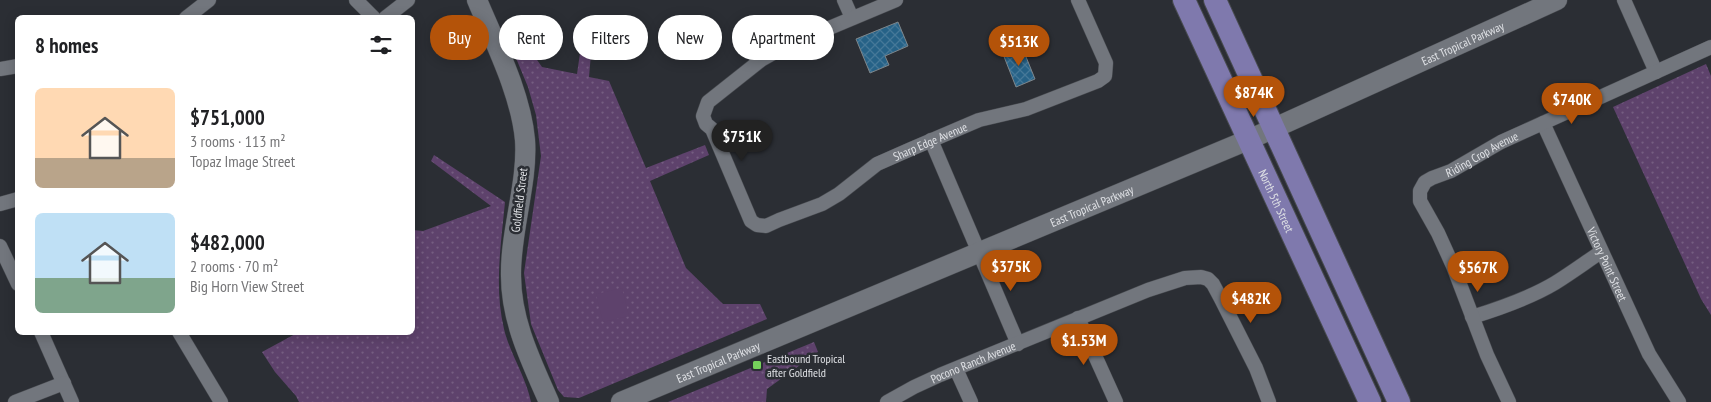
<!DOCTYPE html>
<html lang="en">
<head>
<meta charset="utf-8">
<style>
  :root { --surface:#fff; --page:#f6f6f6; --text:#202124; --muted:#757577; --accent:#b45309 }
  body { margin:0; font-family:"PT Sans Narrow",sans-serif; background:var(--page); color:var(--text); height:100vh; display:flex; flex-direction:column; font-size:19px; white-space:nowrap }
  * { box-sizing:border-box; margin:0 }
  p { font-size:16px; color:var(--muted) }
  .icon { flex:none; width:28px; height:28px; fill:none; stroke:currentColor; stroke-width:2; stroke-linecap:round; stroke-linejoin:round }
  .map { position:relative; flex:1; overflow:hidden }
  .details { position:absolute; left:15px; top:15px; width:400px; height:320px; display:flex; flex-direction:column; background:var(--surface); border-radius:8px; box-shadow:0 2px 12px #0003 }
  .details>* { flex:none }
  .banner { position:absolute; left:430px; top:15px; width:475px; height:45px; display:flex; gap:10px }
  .price { position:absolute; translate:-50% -42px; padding:0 11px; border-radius:18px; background:var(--accent); color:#fff; font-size:16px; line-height:32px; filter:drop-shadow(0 1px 2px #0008) }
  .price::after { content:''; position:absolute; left:50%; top:30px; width:15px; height:11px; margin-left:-8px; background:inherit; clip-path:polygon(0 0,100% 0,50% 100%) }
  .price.on { background:#222; color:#fff }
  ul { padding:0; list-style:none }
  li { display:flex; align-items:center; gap:15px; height:125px; padding:0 20px }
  li span { display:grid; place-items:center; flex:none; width:140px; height:100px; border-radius:8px; color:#555 }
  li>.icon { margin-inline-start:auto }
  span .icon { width:60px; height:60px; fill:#fffc; stroke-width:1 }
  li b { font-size:21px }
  h2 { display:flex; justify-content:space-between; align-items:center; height:60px; padding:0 20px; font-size:21px }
  .chip { padding:0 18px; border-radius:22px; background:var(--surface); box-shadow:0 2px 12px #0003; font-size:18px; line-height:45px }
  .chip.on { background:var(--accent); color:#fff }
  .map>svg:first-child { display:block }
  .park { fill:url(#park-dots) }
  .pitch { fill:#5e426c }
  .building { fill:url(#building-cross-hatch); stroke:#7e868b }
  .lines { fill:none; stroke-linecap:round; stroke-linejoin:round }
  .street-casing { stroke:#484b50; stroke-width:15 }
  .secondary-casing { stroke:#484b50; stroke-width:21 }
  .primary-casing { stroke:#484b50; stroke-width:24 }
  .street { stroke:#72767d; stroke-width:14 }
  .secondary { stroke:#72767d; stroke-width:20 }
  .primary { stroke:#7f79ad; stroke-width:22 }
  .poi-dot { fill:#75d25b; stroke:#2b2e34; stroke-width:2 }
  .labels { text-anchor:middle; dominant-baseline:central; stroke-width:5; stroke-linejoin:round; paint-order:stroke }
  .street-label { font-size:12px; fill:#dfe1e5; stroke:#2b2e34 }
  .poi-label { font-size:12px; fill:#dfe1e5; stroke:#2b2e34; text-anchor:start }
</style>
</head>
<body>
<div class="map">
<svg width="1711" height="402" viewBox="0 0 1711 402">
  <defs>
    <pattern id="park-dots" width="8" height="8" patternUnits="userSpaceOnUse" patternTransform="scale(1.25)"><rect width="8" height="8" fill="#5e426c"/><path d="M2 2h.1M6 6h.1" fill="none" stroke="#755d81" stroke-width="1.8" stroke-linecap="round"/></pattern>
    <pattern id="building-cross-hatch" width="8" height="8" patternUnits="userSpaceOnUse" patternTransform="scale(1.25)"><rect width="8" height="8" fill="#266287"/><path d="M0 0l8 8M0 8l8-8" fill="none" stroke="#457898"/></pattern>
  </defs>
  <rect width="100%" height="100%" fill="#2b2e34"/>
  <g class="park">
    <path d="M585 18 594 19 589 77 609 81 646 168 705 145 709 155 650 181 686 268 723 304H760L767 319 579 398 564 397 558 390 531 324 524 273 541 156 536 115 528 87 506 34 516 30 542 67 577 74Z"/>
    <path d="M1706 64 1711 76V315L1701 299 1613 107Z"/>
    <path d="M434 155 505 202C501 245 494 287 504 329 510 354 526 377 531 402H299L296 396 275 372 262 352 297 333 412 332 413 230 423 231 491 206 431 161Z"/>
    <path d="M814 342 818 352 767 389 766 402H668Z"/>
  </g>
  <path class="pitch" d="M622 288 629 316 603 322 596 294Z"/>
  <g class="building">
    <path d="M898 22 908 46 885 56 889 65 870 73 856 39Z"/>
    <path d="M1022 47 1035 79 1016 87 1003 54Z"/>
  </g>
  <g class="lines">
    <defs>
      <g id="street">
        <path d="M356 0 374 18"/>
        <path d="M844 0 852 18"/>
        <path id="s1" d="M896 0 784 47 761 60 708 102 703 116 706 124 712 129 751 221 757 225 766 226 779 220 822 204 839 194 877 164 911 149 979 120 1026 109 1098 81 1105 76 1106 63 1078 0"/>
        <path d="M1624 0 1656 72"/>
        <path d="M186 18 209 0"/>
        <path d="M385 18 408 0"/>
        <path d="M0 69 18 66"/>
        <path id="s2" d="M1543 123 1649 354 1679 402"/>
        <path d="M931 140 1018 344"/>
        <path d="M0 204 18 199"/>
        <path d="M0 246 18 284"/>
        <path d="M1472 317C1501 308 1530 298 1555 283 1571 273 1586 262 1601 252"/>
        <path d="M1078 318 1116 402"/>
        <path d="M41 332 72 402"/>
        <path d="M179 332 221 402"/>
        <path d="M956 369 971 402"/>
        <path d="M15 402 64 383"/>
        <path id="s3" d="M887 402 914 387 940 375 1148 290 1185 278 1201 277 1208 279 1213 284 1221 299 1256 368 1269 402"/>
        <path id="s4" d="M1509 402 1487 355 1453 266 1438 233 1420 201V191L1425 182 1432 178 1451 171 1501 142 1711 47"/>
      </g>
      <g id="secondary">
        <path d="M477 0C495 43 521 94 525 140 528 183 510 232 511 276 511 321 531 361 549 402"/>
        <path id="s5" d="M621 402 1248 140 1557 0"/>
      </g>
      <g id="primary">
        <path id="s6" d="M1184 0 1370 402"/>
        <path d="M1215 0 1399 402"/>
      </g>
    </defs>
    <use href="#street" class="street-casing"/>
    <use href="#secondary" class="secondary-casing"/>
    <use href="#primary" class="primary-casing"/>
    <use href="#street" class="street"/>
    <use href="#secondary" class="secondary"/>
    <use href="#primary" class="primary"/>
  </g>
  <rect class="poi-dot" x="752" y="360" width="10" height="10" rx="2.5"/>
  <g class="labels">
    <g class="street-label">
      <text stroke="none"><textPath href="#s5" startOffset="915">East Tropical Parkway</textPath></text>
      <text stroke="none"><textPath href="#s1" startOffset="549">Sharp Edge Avenue</textPath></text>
      <text stroke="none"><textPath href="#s4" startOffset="304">Riding Crop Avenue</textPath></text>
      <text transform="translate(519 200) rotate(-83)">Goldfield Street</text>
      <text stroke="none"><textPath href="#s6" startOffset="221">North 5th Street</textPath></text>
      <text stroke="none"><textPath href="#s5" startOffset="510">East Tropical Parkway</textPath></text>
      <text stroke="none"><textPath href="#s2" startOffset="155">Victory Point Street</textPath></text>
      <text stroke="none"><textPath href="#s5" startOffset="105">East Tropical Parkway</textPath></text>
      <text stroke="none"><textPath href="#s3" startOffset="95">Pocono Ranch Avenue</textPath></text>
    </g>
    <g class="poi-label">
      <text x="767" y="358">Eastbound Tropical<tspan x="767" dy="14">after Goldfield</tspan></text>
    </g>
  </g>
</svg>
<b class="price" style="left:1019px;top:67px">$513K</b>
<b class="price" style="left:1254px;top:118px">$874K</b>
<b class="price" style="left:1572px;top:125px">$740K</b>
<b class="price on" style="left:742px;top:162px">$751K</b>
<b class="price" style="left:1011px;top:292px">$375K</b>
<b class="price" style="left:1478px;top:293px">$567K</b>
<b class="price" style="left:1251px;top:324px">$482K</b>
<b class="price" style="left:1084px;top:366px">$1.53M</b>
<div class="banner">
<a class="chip on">Buy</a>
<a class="chip">Rent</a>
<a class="chip">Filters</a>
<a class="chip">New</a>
<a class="chip">Apartment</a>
</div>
<section class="details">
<h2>8 homes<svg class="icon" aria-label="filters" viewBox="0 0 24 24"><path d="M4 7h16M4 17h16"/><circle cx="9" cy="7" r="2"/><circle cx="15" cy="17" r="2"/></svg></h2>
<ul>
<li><span style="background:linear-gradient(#ffd9b3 70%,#b9a48a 0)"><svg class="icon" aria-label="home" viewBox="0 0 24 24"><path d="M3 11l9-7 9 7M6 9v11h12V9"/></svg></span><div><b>$751,000</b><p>3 rooms · 113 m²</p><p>Topaz Image Street</p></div></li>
<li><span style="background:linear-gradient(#bfe0f5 65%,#7fa58c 0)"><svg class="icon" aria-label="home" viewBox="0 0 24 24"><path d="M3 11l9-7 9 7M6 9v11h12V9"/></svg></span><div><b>$482,000</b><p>2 rooms · 70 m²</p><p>Big Horn View Street</p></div></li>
</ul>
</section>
</div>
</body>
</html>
